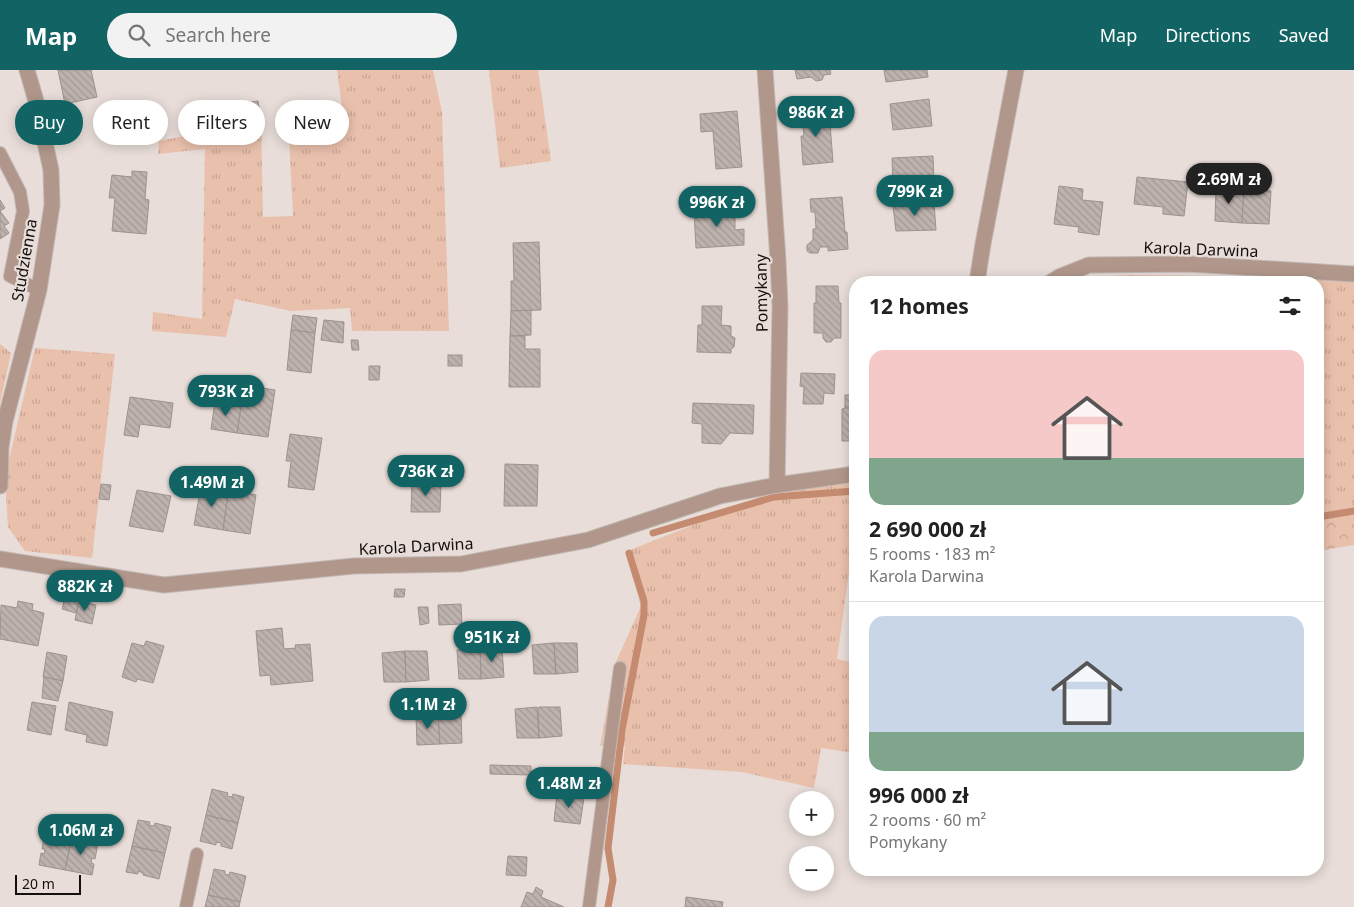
<!DOCTYPE html>
<html lang="en">
<head>
<meta charset="utf-8">
<style>
  :root { --surface:#fff; --page:#f2f2f2; --text:#222; --muted:#767676; --line:#e0e0e0; --accent:#126364 }
  body { margin:0; font-family:"Noto Sans",sans-serif; background:var(--page); color:var(--text); height:100vh; display:flex; flex-direction:column; font-size:19px; white-space:nowrap }
  * { box-sizing:border-box; margin:0 }
  p { font-size:16px; color:var(--muted) }
  .icon { flex:none; width:28px; height:28px; fill:none; stroke:currentColor; stroke-width:2; stroke-linecap:round; stroke-linejoin:round }
  .map { position:relative; flex:1; overflow:hidden }
  .details { position:absolute; left:849px; top:206px; width:475px; height:600px; display:flex; flex-direction:column; background:var(--surface); border-radius:20px; box-shadow:0 2px 12px #0003 }
  .details>* { flex:none }
  .banner { position:absolute; left:15px; top:30px; width:475px; height:45px; display:flex; gap:10px }
  .tools { position:absolute; left:789px; top:721px; display:grid; gap:10px }
  .tools a { display:grid; place-items:center; width:45px; height:45px; border-radius:50%; background:var(--surface); box-shadow:0 2px 12px #0003; font-size:25px }
  .scale { position:absolute; left:15px; bottom:12px; width:66px; box-sizing:border-box; padding-left:5px; border:2px solid #14100f; border-top:0; font-size:14px; line-height:18px; white-space:nowrap; color:#14100f; -webkit-text-stroke:4px #e8ddd8; paint-order:stroke }
  .price { position:absolute; translate:-50% -42px; padding:0 11px; border-radius:18px; background:var(--accent); color:#fff; font-size:16px; line-height:32px; filter:drop-shadow(0 1px 2px #0008) }
  .price::after { content:''; position:absolute; left:50%; top:30px; width:15px; height:11px; margin-left:-8px; background:inherit; clip-path:polygon(0 0,100% 0,50% 100%) }
  .price.current { background:#222; color:#fff }
  ul { padding:0; list-style:none }
  li { display:grid; align-content:center; gap:10px; height:265px; padding:0 20px }
  li+li { border-top:1px solid var(--line) }
  li span { display:grid; place-items:center; height:155px; border-radius:15px; color:#555 }
  li>.icon { margin-inline-start:auto }
  span .icon { width:90px; height:90px; fill:#fffc; stroke-width:1 }
  li b { font-size:21px }
  h2 { display:flex; justify-content:space-between; align-items:center; height:60px; padding:0 20px; font-size:21px }
  .tag { padding:0 18px; border-radius:22px; background:var(--surface); box-shadow:0 2px 12px #0003; font-size:18px; line-height:45px }
  .tag.current { background:var(--accent); color:#fff }
  header { display:flex; align-items:center; gap:30px; box-sizing:border-box; height:70px; padding:0 25px; background:var(--accent); color:#fff }
  header strong { font-size:24px }
  nav { display:flex; gap:28px; margin-inline-start:auto; font-size:18px }
  .search { width:350px; height:45px; background:var(--page); display:flex; align-items:center; gap:12px; box-sizing:border-box; padding:0 18px; border-radius:28px; color:var(--muted); font-size:19px }
  .map>svg:first-child { display:block }
  .grass { fill:url(#grass-tufts) }
  .forest { fill:url(#forest-crowns) }
  .lines { fill:none; stroke-linecap:round; stroke-linejoin:round }
  .stream { stroke:#c48b70; stroke-width:7 }
  .building { fill:url(#building-back-hatch); stroke:#9c928e }
  .service-casing { stroke:#c2b8b4; stroke-width:14 }
  .minor-casing { stroke:#c2b8b4; stroke-width:17 }
  .service { stroke:#b1978b; stroke-width:12 }
  .minor { stroke:#b1978b; stroke-width:15 }
  .labels { text-anchor:middle; dominant-baseline:central; stroke-width:4.5; stroke-linejoin:round; paint-order:stroke }
  .street-label { font-size:16px; fill:#14100f; stroke:#e8ddd8 }
</style>
</head>
<body>
<header>
<strong>Map</strong>
<div class="search"><svg class="icon" aria-label="search" viewBox="0 0 24 24"><circle cx="10" cy="10" r="6"/><path d="M15 15l6 6"/></svg>Search here</div>
<nav><a>Map</a><a>Directions</a><a>Saved</a></nav>
</header>
<div class="map">
<svg width="1354" height="837" viewBox="0 0 1354 837">
  <defs>
    <pattern id="grass-tufts" width="24" height="20" patternUnits="userSpaceOnUse" patternTransform="scale(1.25)"><rect width="24" height="20" fill="#e9c0ac"/><path d="M3 7l-1-3M5 7V3M7 7l1-3M15 17l-1-3M17 17v-4M19 17l1-3" fill="none" stroke="#c7a493"/></pattern>
    <pattern id="forest-crowns" width="20" height="18" patternUnits="userSpaceOnUse" patternTransform="scale(1.25)"><rect width="20" height="18" fill="#e9c0ac"/><path d="M2 6a3 3 0 1 1 6 0M12 15a3 3 0 1 1 6 0" fill="none" stroke="#c7a493"/></pattern>
    <pattern id="building-back-hatch" width="6" height="6" patternUnits="userSpaceOnUse" patternTransform="scale(1.25)"><rect width="6" height="6" fill="#bdb2ae"/><path d="M-1 5l2 2M0 0l6 6M5-1l2 2" fill="none" stroke="#a29894"/></pattern>
  </defs>
  <rect width="100%" height="100%" fill="#e8ddd8"/>
  <g class="grass">
    <path d="M337 0H433L442 43 449 261H352L350 238 291 241 235 229 226 267 152 261 153 242 202 249 205 79 158 84 159 71 261 51 263 147 293 146 288 45 342 38Z"/>
    <path d="M489 0H538L551 91 500 98Z"/>
    <path d="M1216 206 1354 211V434L1318 440V212H1216Z"/>
    <path d="M0 274 11 283 0 333Z"/>
    <path d="M35 278 115 284 92 488 25 481 8 457 5 407Z"/>
    <path d="M855 413V459L837 589 855 593V683L821 678 814 718 742 702 623 694 625 676H600L615 594 641 536 625 482 779 421Z"/>
  </g>
  <g class="forest">
    <path d="M1126 205 1216 206V212H1080L1079 208Z"/>
    <path d="M1354 434V475L1318 481V440Z"/>
  </g>
  <g class="lines">
    <g class="stream">
      <path d="M1318 447 1354 441"/>
      <path d="M653 463 774 427 855 421"/>
      <path d="M608 837 613 810 608 778 622 660 644 545V531L629 483"/>
    </g>
  </g>
  <g class="building">
    <path d="M58 0H91L97 27 65 34Z"/>
    <path d="M795 0H830L831 4 824 5 822 10 816 11 811 7 797 9Z"/>
    <path d="M884 0H927L928 7 886 12Z"/>
    <path d="M929 29 932 56 893 60 890 34Z"/>
    <path d="M258 31 260 44 249 46 250 50 241 52 238 34Z"/>
    <path d="M123 33 127 58 117 59 113 34Z"/>
    <path d="M737 41 742 97 716 99 713 61 701 62 700 44Z"/>
    <path d="M829 41 833 92 803 95 801 66H804L803 56H800L799 44Z"/>
    <path d="M933 86 934 112 893 114 892 88Z"/>
    <path d="M132 101 147 102 145 129 149 130 146 164 112 161 115 128H109L112 105 132 107Z"/>
    <path d="M1137 107 1188 112 1184 146 1163 144V137L1134 134Z"/>
    <path d="M1059 116 1083 119 1082 130 1103 132 1099 165 1078 162 1079 157 1054 154Z"/>
    <path d="M1216 118 1244 119 1242 153 1215 151Z"/>
    <path d="M1244 119 1271 121 1269 154 1242 153Z"/>
    <path d="M842 127 845 162H847L848 179 828 181V177H820L818 183H810L807 181V175L813 170V159H816L815 142H811L810 129Z"/>
    <path d="M0 130 5 138 0 141Z"/>
    <path d="M934 133 936 160 896 161 893 136Z"/>
    <path d="M716 136H724L728 139H735V160L744 159V175L696 178 694 141 713 140Z"/>
    <path d="M0 141 9 153 4 156 9 163 0 169Z"/>
    <path d="M539 172 541 240 511 241V211H514L513 173Z"/>
    <path d="M816 216H838L839 233H841V268H834L831 272H826L823 268V263H814V233H816Z"/>
    <path d="M702 236H722L721 255 731 256V266L735 268 734 277 731 279V283L697 282 698 255H702Z"/>
    <path d="M531 240V265L510 266 511 241Z"/>
    <path d="M293 245 317 248 315 263 291 260Z"/>
    <path d="M324 250 344 252 343 273 321 270Z"/>
    <path d="M291 260 315 263 311 303 287 300Z"/>
    <path d="M510 266H525V279H540V317H509Z"/>
    <path d="M351 270H358L359 280H352Z"/>
    <rect x="448" y="285" width="14" height="11"/>
    <path d="M369 296H380L379 310H369Z"/>
    <path d="M801 303 835 304 834 324 824 323 823 334H803L804 317 800 316Z"/>
    <path d="M244 315 275 320 268 367 237 363Z"/>
    <rect x="845" y="325" width="10" height="13"/>
    <path d="M130 327 173 333 170 358 140 354 138 367 124 365Z"/>
    <path d="M215 332 241 335 237 363 211 359Z"/>
    <path d="M693 333 754 335 753 364 730 363 721 374 702 373V354L692 353Z"/>
    <path d="M845 338H855V371H842V339Z"/>
    <path d="M290 364 322 368 314 420 288 417 291 391H286Z"/>
    <path d="M505 394 538 395 537 436H504Z"/>
    <path d="M412 411 441 412 440 442H411Z"/>
    <path d="M101 414 111 415 109 430 99 429Z"/>
    <path d="M201 417 216 419 217 417 229 419 223 460 194 455Z"/>
    <path d="M229 419 256 425 250 464 223 460Z"/>
    <path d="M137 420 171 426 163 462 129 456Z"/>
    <path d="M395 519H405L404 527H394Z"/>
    <path d="M65 528 79 531 76 543 62 539Z"/>
    <path d="M18 531 33 534 32 540 44 543 38 576 0 569 1 535 17 538Z"/>
    <path d="M79 531 96 535 92 554 75 550Z"/>
    <path d="M461 534 462 554 439 555 438 535Z"/>
    <path d="M418 537H428L429 553 420 555Z"/>
    <path d="M282 558 284 579 296 578 295 575 310 574 313 611 271 615 270 605 260 606 256 561Z"/>
    <path d="M146 571 164 576 153 613 137 609 136 612 122 607 132 573 144 576Z"/>
    <path d="M553 573H554L556 604H534L532 575Z"/>
    <path d="M554 573H577L578 602 556 604Z"/>
    <path d="M481 578 502 579 504 607 481 609 480 579Z"/>
    <path d="M480 579 481 609H459L457 580Z"/>
    <path d="M405 581 406 612H384L382 583Z"/>
    <path d="M405 581H427L429 610 406 612Z"/>
    <path d="M47 582 67 586 63 611 43 607Z"/>
    <path d="M44 607 63 611 58 631 42 628Z"/>
    <path d="M32 632 56 636 51 665 27 660Z"/>
    <path d="M69 632 113 642 107 676 86 672 87 665 65 660Z"/>
    <path d="M537 637 539 668H517L515 639Z"/>
    <path d="M539 637H560L562 666 539 668 538 638Z"/>
    <path d="M437 644H438L440 674 417 675 416 646Z"/>
    <path d="M438 644H461L462 673 440 674Z"/>
    <path d="M490 695 531 696V705L490 704Z"/>
    <path d="M212 719 228 723 227 726 232 727 233 724 244 727 238 753 206 745Z"/>
    <path d="M557 724 584 728 580 754 554 751Z"/>
    <path d="M206 745 238 753 232 779 221 776V773L216 772V775L200 771Z"/>
    <path d="M138 750 150 752 149 755 154 756 155 753 171 757 165 783 132 776Z"/>
    <path d="M45 762 72 767 65 800 39 795 41 783 44 784 45 779H42Z"/>
    <path d="M72 767 98 773 95 789 92 788 91 793 94 794 92 805 65 800Z"/>
    <path d="M132 776 165 783 159 809 143 805V803L138 801V804L126 802Z"/>
    <path d="M508 786 527 787 526 806 506 805Z"/>
    <path d="M214 799 225 801V804L229 805 230 802 246 806 240 832 208 825Z"/>
    <path d="M536 817 543 821 541 827 564 837H521L527 822 533 824Z"/>
    <path d="M208 825 240 832 239 837H205Z"/>
    <path d="M686 827 723 832 722 837H685Z"/>
  </g>
  <g class="lines">
    <defs>
      <g id="service">
        <path d="M0 83 20 122 23 141 10 206 39 220"/>
        <path d="M186 837 197 784"/>
        <path d="M589 837 620 598"/>
      </g>
      <g id="minor">
        <path d="M765 0 778 190 780 236 777 415"/>
        <path d="M977 212 983 174 1016 0"/>
        <path d="M1051 212 1059 207 1089 195 1190 194 1354 204"/>
        <path d="M0 416 1 377 5 351 39 220 52 135 51 100 36 31 27 0"/>
        <path d="M0 489 164 515 354 496 461 494 588 470 720 426 777 415 855 404"/>
      </g>
    </defs>
    <use href="#service" class="service-casing"/>
    <use href="#minor" class="minor-casing"/>
    <use href="#service" class="service"/>
    <use href="#minor" class="minor"/>
  </g>
  <g class="labels">
    <g class="street-label">
      <text transform="translate(1201 179) rotate(2)">Karola Darwina</text>
      <text transform="translate(24 190) rotate(-80)">Studzienna</text>
      <text transform="translate(761 223) rotate(-91)">Pomykany</text>
      <text transform="translate(416 476) rotate(-3)">Karola Darwina</text>
    </g>
  </g>
</svg>
<div class="tools">
<a>+</a>
<a>−</a>
</div>
<div class="scale">20 m</div>
<b class="price" style="left:816px;top:68px">986K zł</b>
<b class="price current" style="left:1229px;top:135px">2.69M zł</b>
<b class="price" style="left:915px;top:147px">799K zł</b>
<b class="price" style="left:717px;top:158px">996K zł</b>
<b class="price" style="left:226px;top:347px">793K zł</b>
<b class="price" style="left:426px;top:427px">736K zł</b>
<b class="price" style="left:212px;top:438px">1.49M zł</b>
<b class="price" style="left:85px;top:542px">882K zł</b>
<b class="price" style="left:492px;top:593px">951K zł</b>
<b class="price" style="left:428px;top:660px">1.1M zł</b>
<b class="price" style="left:569px;top:739px">1.48M zł</b>
<b class="price" style="left:81px;top:786px">1.06M zł</b>
<div class="banner">
<a class="tag current">Buy</a>
<a class="tag">Rent</a>
<a class="tag">Filters</a>
<a class="tag">New</a>
</div>
<section class="details">
<h2>12 homes<svg class="icon" aria-label="filters" viewBox="0 0 24 24"><path d="M4 7h16M4 17h16"/><circle cx="9" cy="7" r="2"/><circle cx="15" cy="17" r="2"/></svg></h2>
<ul>
<li><span style="background:linear-gradient(#f6c9c9 70%,#7fa58c 0)"><svg class="icon" aria-label="home" viewBox="0 0 24 24"><path d="M3 11l9-7 9 7M6 9v11h12V9"/></svg></span><div><b>2 690 000 zł</b><p>5 rooms · 183 m²</p><p>Karola Darwina</p></div></li>
<li><span style="background:linear-gradient(#c9d6e8 75%,#7fa58c 0)"><svg class="icon" aria-label="home" viewBox="0 0 24 24"><path d="M3 11l9-7 9 7M6 9v11h12V9"/></svg></span><div><b>996 000 zł</b><p>2 rooms · 60 m²</p><p>Pomykany</p></div></li>
</ul>
</section>
</div>
</body>
</html>
